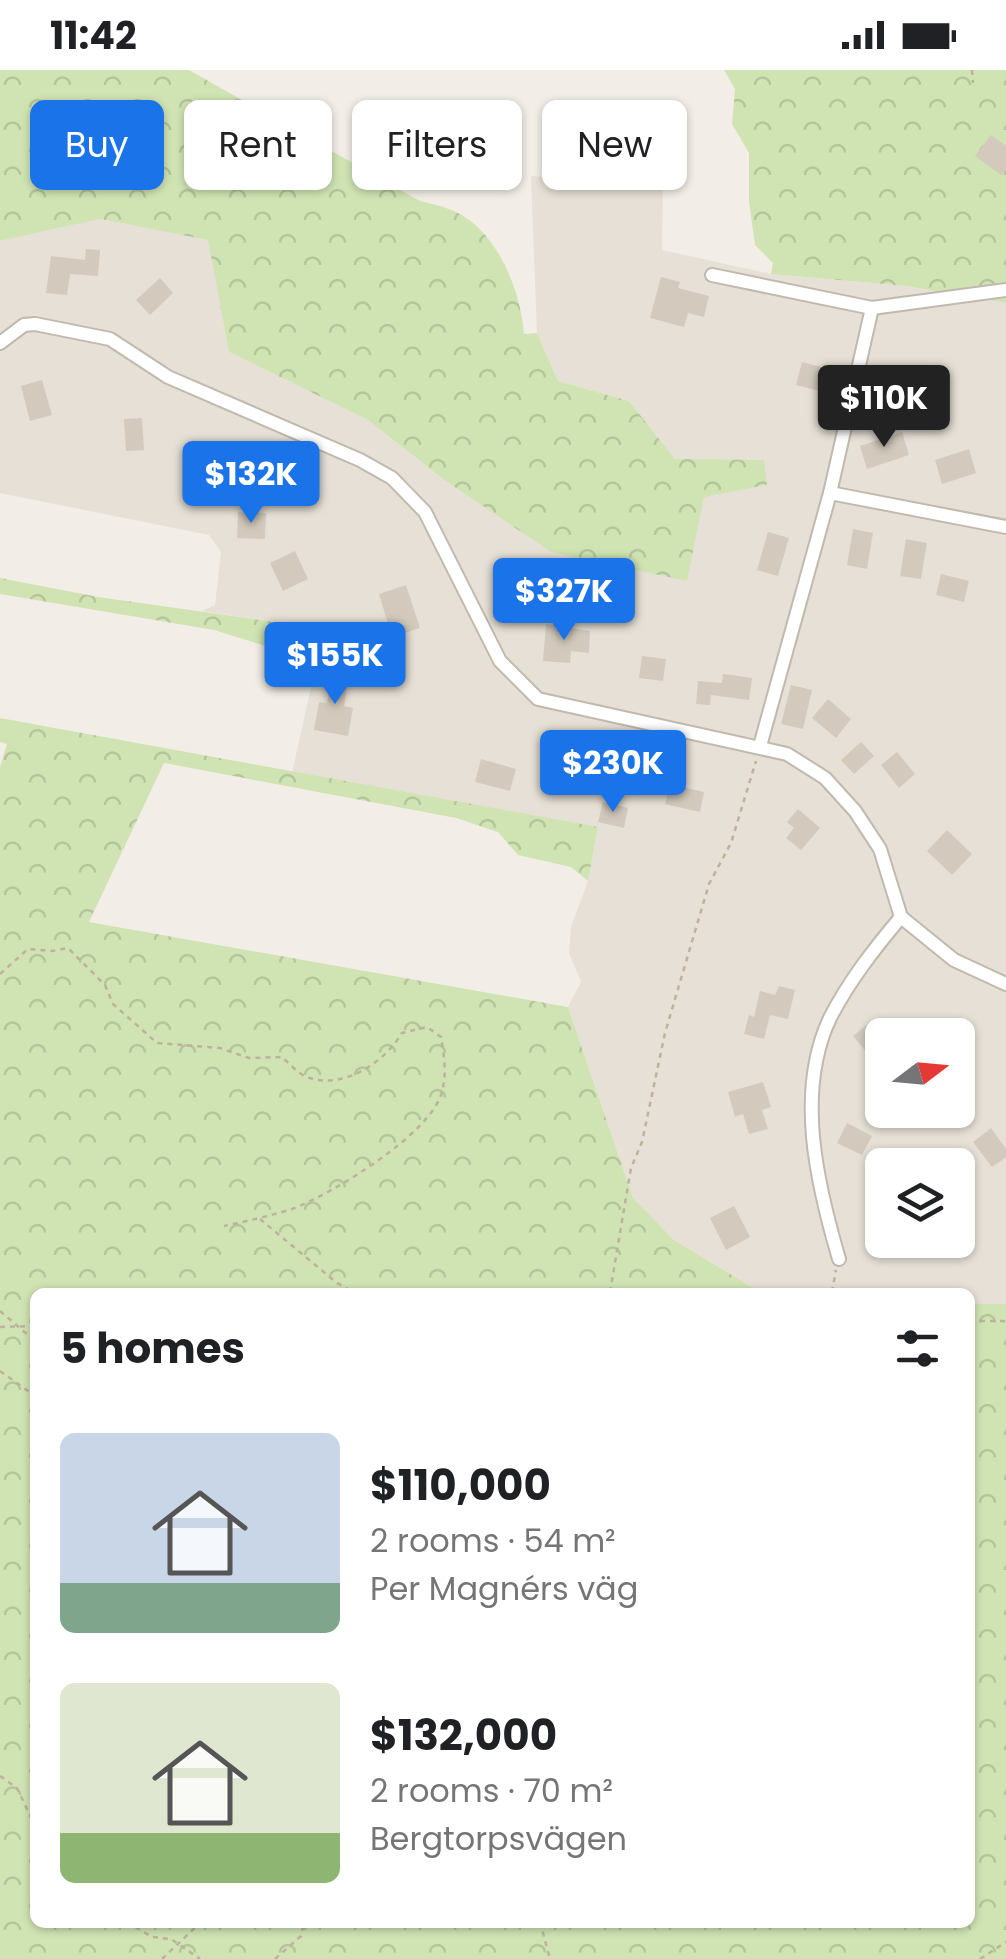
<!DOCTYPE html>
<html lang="en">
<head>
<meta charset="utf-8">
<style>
  :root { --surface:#fff; --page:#f6f6f6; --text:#202124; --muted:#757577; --accent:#1a73e8 }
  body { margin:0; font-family:Poppins,sans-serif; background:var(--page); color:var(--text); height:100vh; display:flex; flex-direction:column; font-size:38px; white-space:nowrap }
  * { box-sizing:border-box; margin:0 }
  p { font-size:32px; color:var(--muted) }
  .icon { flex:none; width:55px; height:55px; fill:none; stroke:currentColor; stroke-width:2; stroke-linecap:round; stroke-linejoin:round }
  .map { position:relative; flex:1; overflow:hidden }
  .side { position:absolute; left:30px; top:1218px; width:945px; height:640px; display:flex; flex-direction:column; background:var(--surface); border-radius:15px; box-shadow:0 2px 8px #0004 }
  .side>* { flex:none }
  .guide { position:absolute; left:30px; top:30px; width:948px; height:90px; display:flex; gap:20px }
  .needle { width:65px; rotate:74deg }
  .fabs { position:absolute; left:865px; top:948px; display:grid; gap:20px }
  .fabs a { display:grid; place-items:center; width:110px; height:110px; border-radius:15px; background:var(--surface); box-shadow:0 2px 8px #0004; font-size:50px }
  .price { position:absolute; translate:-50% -85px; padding:0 22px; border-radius:10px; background:var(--accent); color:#fff; font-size:32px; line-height:65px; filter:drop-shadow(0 2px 5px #0008) }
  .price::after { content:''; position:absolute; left:50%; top:60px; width:30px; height:22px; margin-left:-15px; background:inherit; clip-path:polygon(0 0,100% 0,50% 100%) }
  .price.on { background:#222; color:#fff }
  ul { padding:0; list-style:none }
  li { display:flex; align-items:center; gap:30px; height:250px; padding:0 30px }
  li span { display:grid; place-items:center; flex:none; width:280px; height:200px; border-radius:15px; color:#555 }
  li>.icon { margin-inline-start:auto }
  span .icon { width:120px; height:120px; fill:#fffc; stroke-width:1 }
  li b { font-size:42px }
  h2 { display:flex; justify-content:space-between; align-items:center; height:120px; padding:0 30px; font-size:42px }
  .pill { padding:0 35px; border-radius:15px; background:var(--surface); box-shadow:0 2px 8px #0004; font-size:35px; line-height:90px }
  .pill.on { background:var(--accent); color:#fff }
  .status { display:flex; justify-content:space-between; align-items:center; height:70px; padding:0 50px; background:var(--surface); direction:ltr }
  .status svg { height:28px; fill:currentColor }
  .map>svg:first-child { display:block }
  .residential { fill:#e6e0d6; fill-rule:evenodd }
  .forest { fill:url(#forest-crowns) }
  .building { fill:#d3cabd }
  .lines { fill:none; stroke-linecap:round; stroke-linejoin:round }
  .minor-casing { stroke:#c0b9ad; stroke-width:16 }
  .path { stroke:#beb19d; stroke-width:2.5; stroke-dasharray:5 5; stroke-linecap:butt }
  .minor { stroke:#fff; stroke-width:12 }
</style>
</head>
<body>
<div class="status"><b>11:42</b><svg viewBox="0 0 49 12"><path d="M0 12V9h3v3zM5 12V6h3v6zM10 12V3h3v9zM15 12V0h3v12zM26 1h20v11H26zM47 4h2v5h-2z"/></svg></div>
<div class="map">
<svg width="1006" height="1889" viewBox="0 0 1006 1889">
  <defs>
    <pattern id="forest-crowns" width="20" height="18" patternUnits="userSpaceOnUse" patternTransform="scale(2.5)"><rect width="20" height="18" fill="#d0e4b3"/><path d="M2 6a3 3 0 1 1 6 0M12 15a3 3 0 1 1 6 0" fill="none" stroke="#b4c59b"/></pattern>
  </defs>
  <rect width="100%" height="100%" fill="#f2eee7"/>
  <path class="residential" d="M652 96 663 117 662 180 771 204 906 216 1006 233V1234H970V1222H760L674 1170 633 1128 568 937 581 912 569 883 571 857 588 811 598 758 292 703 324 559 202 541 215 535 221 482 209 465 0 423V171L100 149 209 170 229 282 368 350 443 409 686 511 704 426 766 415 675 389 629 331 558 311 537 263 531 106 619 111 637 97ZM882 965H958V1040H882ZM882 1095H958V1170H882Z"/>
  <g class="forest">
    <path d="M0 0H189L418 130C430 134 444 136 456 142 497 161 521 221 524 264L537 263 558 311 629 331 675 389 764 390 767 415 704 427 687 511 551 482 443 409 368 350 229 282 208 170 100 149 0 171Z"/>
    <path d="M724 0H1006V233L906 216 771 204 773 193 755 175 749 132V83L732 54 735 19Z"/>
    <path d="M0 508 98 527 325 559 313 617 300 608 285 582 214 560 0 524Z"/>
    <path d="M0 648 598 757 588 811 571 797 518 785 498 762 456 748 164 693 89 852 568 937 633 1128 674 1170 760 1222H35V1852H970V1234H1006V1889H0V697L7 674 0 672Z"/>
  </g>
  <g class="building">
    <path d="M991 65 1006 76V99L1001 105 975 86Z"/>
    <path d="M86 179 100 180 98 206 70 204 67 225 46 223 51 186 85 190Z"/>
    <path d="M661 207 680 212 678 218 709 226 704 247 688 243 684 257 650 248Z"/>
    <path d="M160 208 173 223 150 245 136 230Z"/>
    <path d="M802 292 825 298 819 321 796 315Z"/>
    <path d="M42 310 52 345 30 351 21 316Z"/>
    <path d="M142 348 144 380 126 381 124 349Z"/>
    <path d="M902 362 909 385 867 399 860 376Z"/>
    <path d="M969 379 976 403 942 414 935 390Z"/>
    <path d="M238 442 266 443 265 469 237 468Z"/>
    <path d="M853 459 873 463 867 499 847 495Z"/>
    <path d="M768 462 789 468 778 506 757 500Z"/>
    <path d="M906 469 927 473 921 509 900 506Z"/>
    <path d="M295 481 308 509 283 521 270 493Z"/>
    <path d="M941 504 969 511 964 532 936 525Z"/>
    <path d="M406 515 420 558 392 567 379 524Z"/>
    <path d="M546 554 590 561 589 583 571 581 570 593 543 591Z"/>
    <path d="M642 586 666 589 663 611 639 608Z"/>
    <path d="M333 598 350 601 344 636 353 638 348 666 314 660 319 632 327 633Z"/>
    <path d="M723 604 752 608 749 630 711 625 710 635 696 634 698 611 722 613Z"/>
    <path d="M791 615 812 620 803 659 781 654Z"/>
    <path d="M828 629 851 649 836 668 812 648Z"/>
    <path d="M861 672 874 686 854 704 841 690Z"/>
    <path d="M897 682 915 704 899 718 881 695Z"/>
    <path d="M481 689 516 699 510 721 475 712Z"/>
    <path d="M575 697 605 701 602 722 572 718Z"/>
    <path d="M670 714 704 722 700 742 665 734Z"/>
    <path d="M603 732 628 738 624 758 598 752Z"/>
    <path d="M798 739 820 758 801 780 786 768 794 758 787 752Z"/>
    <path d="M947 760 972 784 952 805 927 781Z"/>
    <path d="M779 916 795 920 788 949 770 945 764 969 744 964 749 945 754 947 760 921 775 925Z"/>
    <path d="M869 953 882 968V981L872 989 853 966Z"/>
    <path d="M763 1012 771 1037 762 1040 768 1059 749 1064 743 1044 735 1047 728 1022Z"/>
    <path d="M847 1053 872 1066 862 1085 837 1073Z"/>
    <path d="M991 1058 1006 1079V1087L992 1097 973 1072Z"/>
    <path d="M734 1136 750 1167 726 1180 710 1148Z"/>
  </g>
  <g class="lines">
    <defs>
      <g id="minor">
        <path d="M712 205 872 238 1006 220"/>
        <path d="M0 273 24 255 35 254 110 269 168 307 360 390 392 408 425 442 500 591 538 629 787 684 825 708 855 741 880 779 901 847"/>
        <path d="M830 423 1006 457"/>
        <path d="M760 676 830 423 872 238"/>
        <path d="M901 847 954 890 1006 914"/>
        <path d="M839 1189C817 1114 795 1022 830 948 849 911 874 879 901 847"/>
      </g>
    </defs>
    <use href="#minor" class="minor-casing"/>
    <g class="path">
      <path d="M972 0 973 13"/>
      <path d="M0 904 28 879 52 881 68 878 105 915 113 934 157 973 220 978 249 988 282 987C289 993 298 1004 307 1007 342 1021 385 992 402 963L427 957 441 967C444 985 447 1004 442 1022 431 1064 332 1124 292 1139 270 1146 247 1151 224 1156"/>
      <path d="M260 1149 337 1213 353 1222"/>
      <path d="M610 1222 631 1098 642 1072 665 963 709 814 731 773 756 691"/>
      <path d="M832 1222 836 1200"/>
      <path d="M0 1241 35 1271"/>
      <path d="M970 1251H1006"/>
      <path d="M0 1257 35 1256"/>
      <path d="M0 1301 35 1326"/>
      <path d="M0 1706 17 1718 35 1756"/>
      <path d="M127 1852 152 1867 171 1869 200 1889"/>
      <path d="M540 1852 550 1889"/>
      <path d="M162 1889 201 1852"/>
      <path d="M275 1889 301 1866 304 1852"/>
      <path d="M980 1889 1006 1872"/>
    </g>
    <use href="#minor" class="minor"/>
  </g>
</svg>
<div class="fabs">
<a><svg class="needle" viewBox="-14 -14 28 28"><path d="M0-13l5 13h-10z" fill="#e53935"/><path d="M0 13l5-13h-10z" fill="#757577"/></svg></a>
<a><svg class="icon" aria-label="layers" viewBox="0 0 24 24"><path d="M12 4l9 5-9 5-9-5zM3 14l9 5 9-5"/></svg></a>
</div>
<b class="price on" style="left:884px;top:380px">$110K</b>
<b class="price" style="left:251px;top:456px">$132K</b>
<b class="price" style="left:564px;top:573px">$327K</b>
<b class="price" style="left:335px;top:637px">$155K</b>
<b class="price" style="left:613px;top:745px">$230K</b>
<div class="guide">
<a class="pill on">Buy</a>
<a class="pill">Rent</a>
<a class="pill">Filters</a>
<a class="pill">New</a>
</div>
<section class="side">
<h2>5 homes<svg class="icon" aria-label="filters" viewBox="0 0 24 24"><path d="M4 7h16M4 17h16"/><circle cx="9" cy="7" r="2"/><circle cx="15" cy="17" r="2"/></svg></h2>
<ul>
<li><span style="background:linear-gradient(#c9d6e8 75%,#7fa58c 0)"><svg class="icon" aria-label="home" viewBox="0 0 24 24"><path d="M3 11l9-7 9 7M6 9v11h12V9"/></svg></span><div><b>$110,000</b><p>2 rooms · 54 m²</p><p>Per Magnérs väg</p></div></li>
<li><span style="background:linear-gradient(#dfe7d0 75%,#8fb573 0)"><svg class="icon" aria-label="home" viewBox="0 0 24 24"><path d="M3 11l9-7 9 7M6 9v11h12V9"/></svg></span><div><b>$132,000</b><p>2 rooms · 70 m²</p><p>Bergtorpsvägen</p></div></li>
</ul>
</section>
</div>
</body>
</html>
